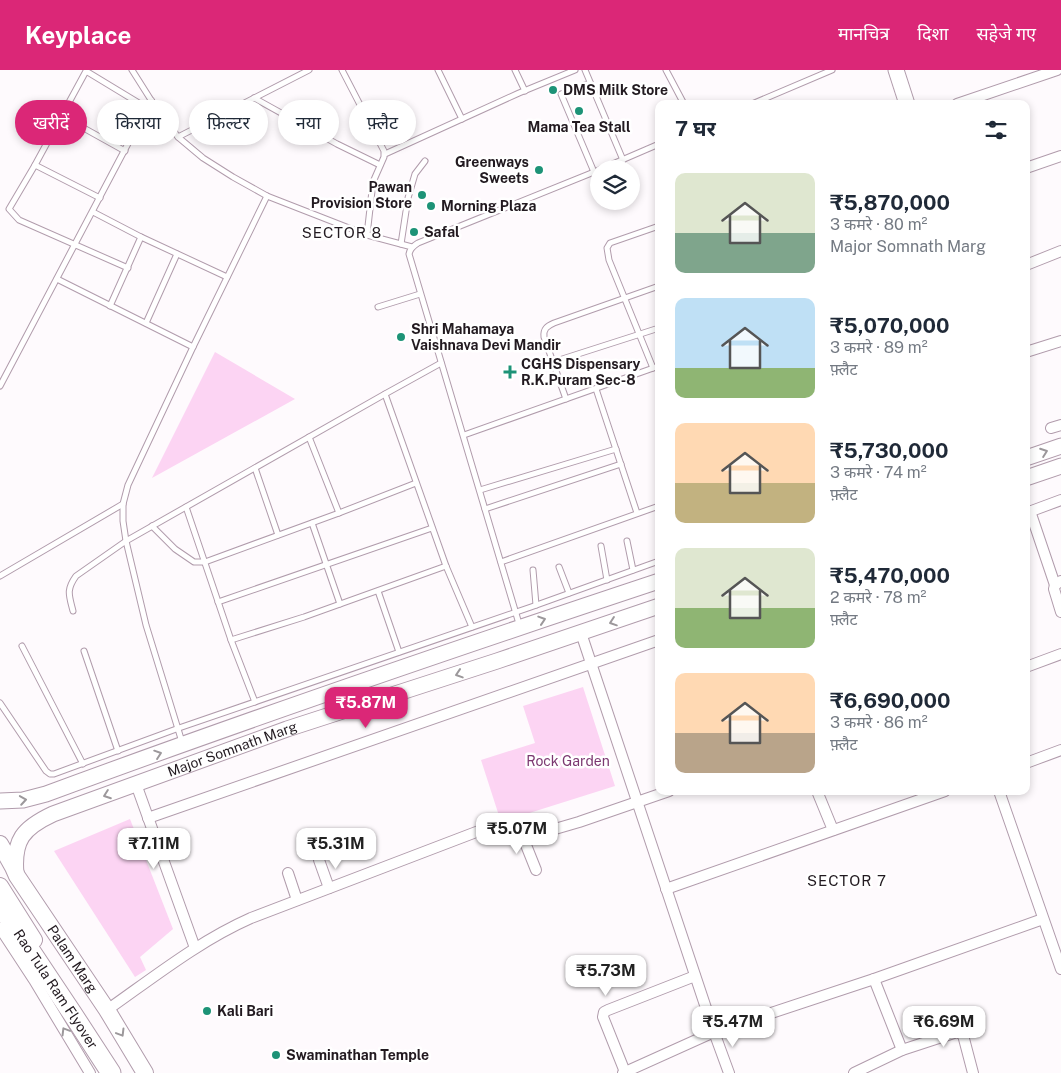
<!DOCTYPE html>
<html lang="hi">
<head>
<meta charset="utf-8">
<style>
  :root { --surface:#fff; --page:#f2f2f3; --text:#1f2937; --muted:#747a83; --accent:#db2777 }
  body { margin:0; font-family:"Public Sans","Noto Sans Devanagari",sans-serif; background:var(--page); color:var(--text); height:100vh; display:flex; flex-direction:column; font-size:19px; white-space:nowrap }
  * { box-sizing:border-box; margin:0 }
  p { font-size:16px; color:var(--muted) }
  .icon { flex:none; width:28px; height:28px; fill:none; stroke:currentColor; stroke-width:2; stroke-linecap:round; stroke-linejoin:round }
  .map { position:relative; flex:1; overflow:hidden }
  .details { position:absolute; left:655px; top:30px; width:375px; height:695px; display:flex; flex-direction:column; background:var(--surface); border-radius:10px; box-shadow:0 2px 8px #0003 }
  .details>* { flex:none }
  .banner { position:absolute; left:15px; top:30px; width:475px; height:45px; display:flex; gap:10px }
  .controls { position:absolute; left:590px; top:90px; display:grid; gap:10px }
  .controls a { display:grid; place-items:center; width:50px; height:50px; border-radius:50%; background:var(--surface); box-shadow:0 2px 8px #0003; font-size:25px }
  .price { position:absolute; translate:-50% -42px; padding:0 11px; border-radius:10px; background:#fff; color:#222; font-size:16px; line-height:32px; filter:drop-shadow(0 1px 2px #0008) }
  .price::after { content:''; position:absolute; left:50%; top:30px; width:15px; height:11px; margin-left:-8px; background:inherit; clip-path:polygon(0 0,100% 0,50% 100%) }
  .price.current { background:var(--accent); color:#fff }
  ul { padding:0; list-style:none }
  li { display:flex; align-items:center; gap:15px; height:125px; padding:0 20px }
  li span { display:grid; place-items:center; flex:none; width:140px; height:100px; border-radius:10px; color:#555 }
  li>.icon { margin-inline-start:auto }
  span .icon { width:60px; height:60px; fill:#fffc; stroke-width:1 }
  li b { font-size:21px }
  h2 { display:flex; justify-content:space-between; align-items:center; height:60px; padding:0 20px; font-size:21px }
  .tag { padding:0 18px; border-radius:22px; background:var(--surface); box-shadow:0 2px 8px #0003; font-size:18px; line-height:45px }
  .tag.current { background:var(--accent); color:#fff }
  header { display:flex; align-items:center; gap:30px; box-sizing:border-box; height:70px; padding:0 25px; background:var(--accent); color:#fff }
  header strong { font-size:24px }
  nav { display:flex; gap:28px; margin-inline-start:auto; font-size:18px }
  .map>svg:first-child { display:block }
  .green { fill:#fcd4f3 }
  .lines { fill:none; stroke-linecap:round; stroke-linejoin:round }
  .lane-casing { stroke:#b19cac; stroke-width:7 }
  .street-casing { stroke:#b19cac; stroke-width:12 }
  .secondary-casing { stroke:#b19cac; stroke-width:17 }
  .primary-casing { stroke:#b19cac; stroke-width:18 }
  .highway-casing { stroke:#b19cac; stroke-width:21 }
  .lane { stroke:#fff; stroke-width:5 }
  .street { stroke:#fff; stroke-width:10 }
  .secondary { stroke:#fff; stroke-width:15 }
  .primary { stroke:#fff; stroke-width:16 }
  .highway { stroke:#fff; stroke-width:19 }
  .oneway { stroke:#9c989b }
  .poi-dot { fill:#1d9377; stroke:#fff; stroke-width:2 }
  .labels { text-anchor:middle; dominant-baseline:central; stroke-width:5; stroke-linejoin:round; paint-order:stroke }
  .poi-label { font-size:14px; font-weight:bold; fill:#221a20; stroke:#fff; text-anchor:start }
  .street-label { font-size:14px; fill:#221a20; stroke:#fff }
  .park-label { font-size:14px; fill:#7c3871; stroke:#fff }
  .neighbourhood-label { font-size:15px; letter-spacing:1px; fill:#221a20; stroke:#fff }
</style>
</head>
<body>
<header>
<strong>Keyplace</strong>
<nav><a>मानचित्र</a><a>दिशा</a><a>सहेजे गए</a></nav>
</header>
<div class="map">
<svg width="1061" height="1003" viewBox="0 0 1061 1003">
  <rect width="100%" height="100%" fill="#fefafd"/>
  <g class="green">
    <path d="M215 282 295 329 152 408Z"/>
    <path d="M583 617 615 716 501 752 481 690 535 673 523 636Z"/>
    <path d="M130 749 173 859 140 887 146 900 135 907 54 781Z"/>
  </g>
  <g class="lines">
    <defs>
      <g id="lane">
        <path d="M132 0 151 30 178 67 203 88 233 107 267 126 367 165 412 177"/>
        <path d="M342 0 384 81V87L373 112 367 165"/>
        <path d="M438 0 462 49"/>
        <path d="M515 0 525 21"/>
        <path d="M585 0 623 90"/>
        <path d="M666 0 684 34"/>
        <path d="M590 13 561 24 594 102"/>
        <path d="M254 28 337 74 380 95"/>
        <path d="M752 34 832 0"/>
        <path d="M62 46 125 81"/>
        <path d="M178 67 309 0"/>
        <path d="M385 84 519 23 575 0"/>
        <path d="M35 95 9 139 19 150 128 198"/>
        <path d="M601 99 659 74"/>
        <path d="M100 128 35 95 86 1 147 38"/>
        <path d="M93 142 141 167 227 207"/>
        <path d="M401 174 408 128 415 104 425 91"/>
        <path d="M57 209 193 277"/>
        <path d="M110 236 141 167"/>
        <path d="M378 237 420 224"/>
        <path d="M146 253 177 184"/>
        <path d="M553 292 659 258"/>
        <path d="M653 298 609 190 607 178 610 173 659 156"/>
        <path d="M0 316 151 30"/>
        <path d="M596 319 637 443"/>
        <path d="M385 324 446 496 472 557"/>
        <path d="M566 329 544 267C543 259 547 256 554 253L659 216"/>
        <path d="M464 365 659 296"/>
        <path d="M309 367 339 443"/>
        <path d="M255 398 278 465"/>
        <path d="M480 420 616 379"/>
        <path d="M186 437 231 570 255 632"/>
        <path d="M485 439 621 394"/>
        <path d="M312 453 340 534"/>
        <path d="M152 456 175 479 194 492H205L339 443 416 413"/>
        <path d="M627 471 633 500"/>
        <path d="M601 476 607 510"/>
        <path d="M501 492 659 436"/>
        <path d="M559 497 569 523"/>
        <path d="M533 500 536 535"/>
        <path d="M0 506 123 434"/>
        <path d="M378 521 399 582"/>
        <path d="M218 532 432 458"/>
        <path d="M73 541C69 525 66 520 76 506L126 471 385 324 441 293"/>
        <path d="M520 557 409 184C410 179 413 176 418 173L599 100"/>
        <path d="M231 570 304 547 446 496"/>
        <path d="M22 576 83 694"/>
        <path d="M84 581 118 681"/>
        <path d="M0 633 46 701 50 704H54L179 658 531 537 659 491"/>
        <path d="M182 672 146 555 126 471 123 451V434L128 415 193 277 267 126"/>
      </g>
      <g id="street">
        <path d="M957 34 1057 0"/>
        <path d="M1026 98 1061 86"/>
        <path d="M1026 195 1061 181"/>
        <path d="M1026 282 1061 271"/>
        <path d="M1051 358 1061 355"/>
        <path d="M1030 441 1055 515"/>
        <path d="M1026 443 1061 430"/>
        <path d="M1061 511 1055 515 1054 519 1061 542"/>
        <path d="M581 563 714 962 729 1003"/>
        <path d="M1026 597 1061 584"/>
        <path d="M1026 693 1061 680"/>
        <path d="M136 714 195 878"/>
        <path d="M817 721 833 760"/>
        <path d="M999 721 1061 899"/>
        <path d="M148 748 659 570"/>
        <path d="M520 760 536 800"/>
        <path d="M319 790 329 818"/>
        <path d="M288 803 297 830"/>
        <path d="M666 819 945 721"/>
        <path d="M0 858 34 910 90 1003"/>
        <path d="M874 909 902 980"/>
        <path d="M107 940C154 907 199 871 251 848L484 759 496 757 533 761 555 759 579 752 669 721"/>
        <path d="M625 1002 603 947 604 942 608 940 695 906"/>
        <path d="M623 1003 714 962 874 909 1043 849"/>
        <path d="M854 1003 902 980 957 962 963 965 973 1003"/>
      </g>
      <g id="secondary">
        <path d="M896 0 907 34"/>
        <path d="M1026 388 1061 376"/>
        <path d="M1026 408 1061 396"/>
        <path d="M0 731 23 730 46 724C249 649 454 579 659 511"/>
        <path id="s1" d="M16 804C13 770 23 758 53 744L287 659 497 591 659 536"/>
      </g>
      <g id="primary">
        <path id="s2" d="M0 774 13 797 17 806 107 940 145 1003"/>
        <path d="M0 816 34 870"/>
      </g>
      <g id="highway">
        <path id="s3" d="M0 835 72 943 111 1003"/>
      </g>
    </defs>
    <use href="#lane" class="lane-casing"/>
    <use href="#street" class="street-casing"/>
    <use href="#secondary" class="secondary-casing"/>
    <use href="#primary" class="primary-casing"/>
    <use href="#highway" class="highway-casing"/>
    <use href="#lane" class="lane"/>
    <use href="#street" class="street"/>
    <use href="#secondary" class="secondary"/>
    <use href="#primary" class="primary"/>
    <use href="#highway" class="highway"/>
  </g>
  <defs><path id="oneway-chevron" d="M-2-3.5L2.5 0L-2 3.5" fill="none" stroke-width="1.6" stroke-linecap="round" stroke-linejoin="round" transform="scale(1.25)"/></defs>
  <g class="oneway">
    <use href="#oneway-chevron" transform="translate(1044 382) rotate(-20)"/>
    <use href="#oneway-chevron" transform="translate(542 550) rotate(-18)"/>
    <use href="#oneway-chevron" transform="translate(613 552) rotate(161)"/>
    <use href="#oneway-chevron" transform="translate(459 604) rotate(162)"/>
    <use href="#oneway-chevron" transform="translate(158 684) rotate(-19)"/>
    <use href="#oneway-chevron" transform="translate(107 725) rotate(160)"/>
    <use href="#oneway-chevron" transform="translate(23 730) rotate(-9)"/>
    <use href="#oneway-chevron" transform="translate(65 961) rotate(-121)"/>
    <use href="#oneway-chevron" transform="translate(121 963) rotate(59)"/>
  </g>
  <g class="poi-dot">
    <circle cx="553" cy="20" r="5"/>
    <circle cx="579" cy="41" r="5"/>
    <circle cx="539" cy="100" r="5"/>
    <circle cx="422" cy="125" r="5"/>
    <circle cx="431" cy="136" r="5"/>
    <circle cx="414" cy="162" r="5"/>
    <circle cx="401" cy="267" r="5"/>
    <path d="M507.5 294.5h5v5h5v5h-5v5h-5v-5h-5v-5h5z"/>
    <circle cx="207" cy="941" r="5"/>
    <circle cx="276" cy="985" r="5"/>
  </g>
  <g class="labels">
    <g class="poi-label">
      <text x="563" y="20">DMS Milk Store</text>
      <text x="579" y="57" text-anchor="middle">Mama Tea Stall</text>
      <text x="529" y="92" text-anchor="end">Greenways<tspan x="529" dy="16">Sweets</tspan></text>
      <text x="412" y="117" text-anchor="end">Pawan<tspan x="412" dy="16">Provision Store</tspan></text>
      <text x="441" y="136">Morning Plaza</text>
      <text x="424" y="162">Safal</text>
      <text x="411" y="259">Shri Mahamaya<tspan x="411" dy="16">Vaishnava Devi Mandir</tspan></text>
      <text x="521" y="294">CGHS Dispensary<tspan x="521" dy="16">R.K.Puram Sec-8</tspan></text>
      <text x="217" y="941">Kali Bari</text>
      <text x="286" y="985">Swaminathan Temple</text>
    </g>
    <g class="street-label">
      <text stroke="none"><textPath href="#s1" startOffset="268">Major Somnath Marg</textPath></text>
      <text stroke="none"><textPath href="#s2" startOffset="136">Palam Marg</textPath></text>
      <text stroke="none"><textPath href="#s3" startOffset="101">Rao Tula Ram Flyover</textPath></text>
    </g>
    <g class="park-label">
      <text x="568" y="691">Rock Garden</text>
    </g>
    <g class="neighbourhood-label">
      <text x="342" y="162">SECTOR 8</text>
      <text x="847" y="810">SECTOR 7</text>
    </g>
  </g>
</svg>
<div class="controls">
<a><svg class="icon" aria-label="layers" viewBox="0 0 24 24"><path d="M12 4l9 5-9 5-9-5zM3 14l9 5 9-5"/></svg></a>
</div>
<b class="price current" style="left:366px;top:659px">₹5.87M</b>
<b class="price" style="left:517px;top:785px">₹5.07M</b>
<b class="price" style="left:154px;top:800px">₹7.11M</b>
<b class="price" style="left:336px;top:800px">₹5.31M</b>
<b class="price" style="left:606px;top:927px">₹5.73M</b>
<b class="price" style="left:733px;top:978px">₹5.47M</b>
<b class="price" style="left:944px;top:978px">₹6.69M</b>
<div class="banner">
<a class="tag current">खरीदें</a>
<a class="tag">किराया</a>
<a class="tag">फ़िल्टर</a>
<a class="tag">नया</a>
<a class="tag">फ़्लैट</a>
</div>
<section class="details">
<h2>7 घर<svg class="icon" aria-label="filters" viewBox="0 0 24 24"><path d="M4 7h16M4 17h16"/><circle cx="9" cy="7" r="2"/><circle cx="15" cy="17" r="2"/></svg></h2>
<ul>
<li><span style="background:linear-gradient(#dfe7d0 60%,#7fa58c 0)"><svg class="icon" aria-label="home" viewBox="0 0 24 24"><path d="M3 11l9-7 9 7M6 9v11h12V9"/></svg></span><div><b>₹5,870,000</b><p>3 कमरे · 80 m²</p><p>Major Somnath Marg</p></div></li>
<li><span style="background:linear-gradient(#bfe0f5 70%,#8fb573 0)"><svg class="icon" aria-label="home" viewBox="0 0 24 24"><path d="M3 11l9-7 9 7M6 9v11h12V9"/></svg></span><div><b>₹5,070,000</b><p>3 कमरे · 89 m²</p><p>फ़्लैट</p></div></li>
<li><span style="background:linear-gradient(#ffd9b3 60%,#c2b280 0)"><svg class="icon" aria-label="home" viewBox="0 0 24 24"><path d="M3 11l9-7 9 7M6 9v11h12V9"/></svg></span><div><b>₹5,730,000</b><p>3 कमरे · 74 m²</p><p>फ़्लैट</p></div></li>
<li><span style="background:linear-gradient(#dfe7d0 60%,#8fb573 0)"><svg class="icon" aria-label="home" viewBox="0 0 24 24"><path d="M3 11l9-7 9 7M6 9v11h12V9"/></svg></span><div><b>₹5,470,000</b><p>2 कमरे · 78 m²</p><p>फ़्लैट</p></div></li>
<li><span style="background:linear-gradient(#ffd9b3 60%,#b9a48a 0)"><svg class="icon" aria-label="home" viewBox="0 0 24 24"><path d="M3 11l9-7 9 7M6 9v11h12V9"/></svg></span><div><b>₹6,690,000</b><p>3 कमरे · 86 m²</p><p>फ़्लैट</p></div></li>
</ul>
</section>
</div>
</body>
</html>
